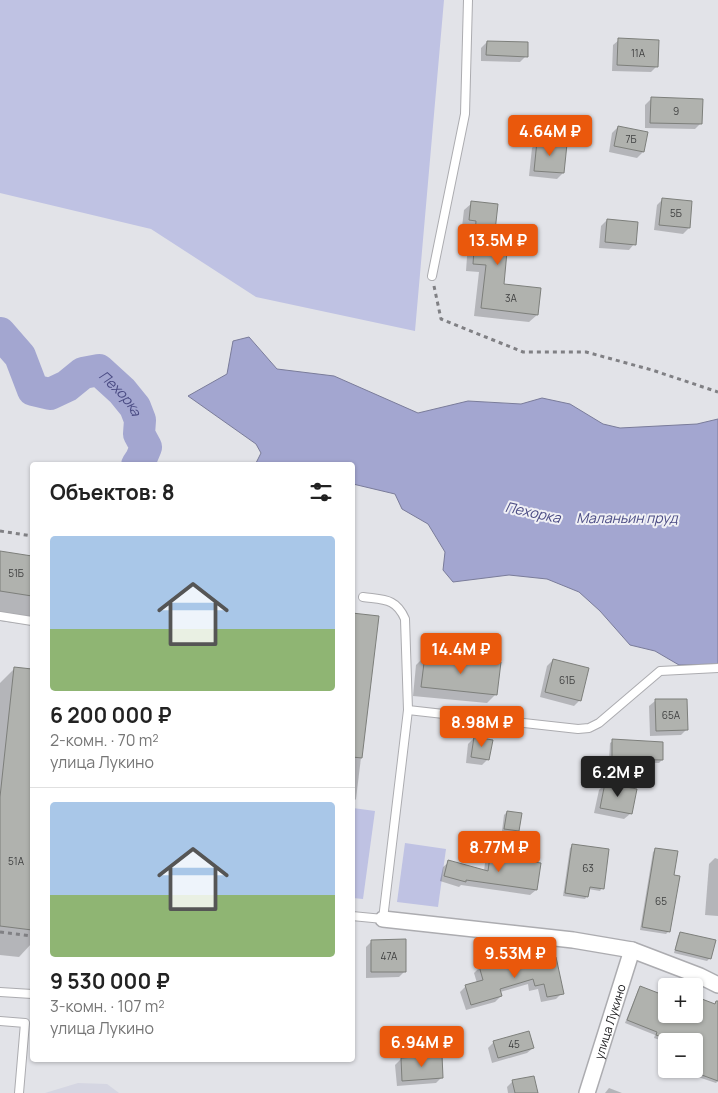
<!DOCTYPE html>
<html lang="ru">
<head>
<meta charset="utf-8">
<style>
  :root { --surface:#fff; --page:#f6f6f6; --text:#222; --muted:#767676; --line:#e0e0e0; --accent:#ea580c }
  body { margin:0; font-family:Manrope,sans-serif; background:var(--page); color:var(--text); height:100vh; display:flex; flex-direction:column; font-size:19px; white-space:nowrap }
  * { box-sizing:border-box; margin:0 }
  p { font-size:16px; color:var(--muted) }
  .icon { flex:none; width:28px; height:28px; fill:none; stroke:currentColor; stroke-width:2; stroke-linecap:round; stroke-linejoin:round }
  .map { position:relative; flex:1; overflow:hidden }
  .details { position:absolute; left:30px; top:462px; width:325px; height:600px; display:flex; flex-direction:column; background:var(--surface); border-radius:5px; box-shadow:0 1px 4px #0004 }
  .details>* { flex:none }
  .controls { position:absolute; left:658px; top:978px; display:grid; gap:10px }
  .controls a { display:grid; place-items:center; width:45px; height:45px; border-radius:5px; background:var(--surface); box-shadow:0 1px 4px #0004; font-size:25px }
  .price { position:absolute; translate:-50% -42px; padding:0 11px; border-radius:5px; background:var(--accent); color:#fff; font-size:16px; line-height:32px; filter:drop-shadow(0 1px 2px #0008) }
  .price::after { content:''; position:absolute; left:50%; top:30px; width:15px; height:11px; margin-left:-8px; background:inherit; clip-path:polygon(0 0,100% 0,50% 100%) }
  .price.current { background:#222; color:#fff }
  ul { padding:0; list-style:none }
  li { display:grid; align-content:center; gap:10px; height:265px; padding:0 20px }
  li+li { border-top:1px solid var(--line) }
  li span { display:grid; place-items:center; height:155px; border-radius:5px; color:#555 }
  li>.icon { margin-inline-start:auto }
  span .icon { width:90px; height:90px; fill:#fffc; stroke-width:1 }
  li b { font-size:21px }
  h2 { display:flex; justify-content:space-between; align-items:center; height:60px; padding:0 20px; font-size:21px }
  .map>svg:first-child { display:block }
  .built { fill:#d5d6e2 }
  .green { fill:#bfc2e3 }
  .water { fill:#a3a6d0; stroke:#7a7c9a }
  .shadow { fill:#0003 }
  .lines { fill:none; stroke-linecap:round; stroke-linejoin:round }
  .river { stroke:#a3a6d0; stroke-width:32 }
  .building { fill:#b0b2ae; stroke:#7d7f7b }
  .lane-casing { stroke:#acacb0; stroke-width:10 }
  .street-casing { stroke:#acacb0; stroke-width:18 }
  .path { stroke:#808084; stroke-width:3; stroke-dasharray:4 4; stroke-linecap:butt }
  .lane { stroke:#fff; stroke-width:8 }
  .street { stroke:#fff; stroke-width:15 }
  .labels { text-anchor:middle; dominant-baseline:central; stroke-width:4; stroke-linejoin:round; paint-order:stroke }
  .number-label { font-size:10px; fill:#404141 }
  .street-label { font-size:12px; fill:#1b1b1d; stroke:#f0f0f5 }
  .water-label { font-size:14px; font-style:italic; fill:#4b4c84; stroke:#f0f0f5 }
</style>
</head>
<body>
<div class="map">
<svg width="718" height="1093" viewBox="0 0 718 1093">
  <rect width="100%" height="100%" fill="#e2e3e8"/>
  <path class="built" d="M78 1083 107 1084 119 1093H45Z"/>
  <g class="green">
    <path d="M0 0H444L415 331 256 297 151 229 0 193Z"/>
    <path d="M353 808 375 811 363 899 353 898Z"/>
    <path d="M405 843 446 849 438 907 397 902Z"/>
  </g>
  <path class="water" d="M249 337 277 369 334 376 418 413 468 401 521 404 542 398 570 404 603 424 620 428 697 424 718 419V664L679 665 655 651 630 645 600 611 579 592 547 579 509 575 453 582 443 570 445 552 428 524 402 509 395 494 353 484 352 465H255L261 453 256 444 188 396 227 374 233 341Z"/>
  <g class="shadow">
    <path d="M619 40 657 66 651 72 612 71 613 45Z"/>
    <path d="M487 42 526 56 520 62 481 61V48Z"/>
    <path d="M651 99 701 123 695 129 645 128V105Z"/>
    <path d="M618 127 643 152 637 158 609 152 612 133Z"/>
    <path d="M537 142 563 173 557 179 529 176 532 148Z"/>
    <path d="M662 200 689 228 683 234 654 230 657 205Z"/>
    <path d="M472 203 493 241 503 285 537 315 529 322 474 316 479 272 466 271 469 228 462 227 464 210Z"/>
    <path d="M607 220 634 244 629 250 599 248 601 226Z"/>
    <path d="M0 552 32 557V621L29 625 0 621Z"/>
    <path d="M352 614 378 617 356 799 352 803Z"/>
    <path d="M425 656 496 694 487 703 413 696 416 665Z"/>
    <path d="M553 660 580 700 574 706 540 697 547 666Z"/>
    <path d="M15 668 32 670V943L19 957 0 955V683Z"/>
    <path d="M655 701 687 729 681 735 650 736 649 706Z"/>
    <path d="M474 738 488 759 482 765 466 763 468 744Z"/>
    <path d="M613 741 662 760 659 763 609 761 610 743Z"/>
    <path d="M605 784 630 814 624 819 594 813 599 790Z"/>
    <path d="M507 812 518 831 515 833 502 831 504 815Z"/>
    <path d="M573 845 602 888 600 891 588 889 587 896 585 899 563 896 570 848Z"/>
    <path d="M656 849 673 876 669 931 666 934 640 930 653 852Z"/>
    <path d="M490 857 539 864 536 890 530 895 461 885 459 887 440 881 443 867 449 862 484 871 485 863Z"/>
    <path d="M715 858 718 859V916L705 915 709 864Z"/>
    <path d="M680 933 710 958 707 961 674 953 678 936Z"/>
    <path d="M372 941 405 971 399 977 366 978V947Z"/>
    <path d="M555 959 562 993 556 999 541 1002 538 989 529 991 528 984 500 992 501 996 495 1002 466 1010 460 992 466 986 477 983 474 973 480 967 499 969Z"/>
    <path d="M640 987 666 998V1014H694V998L714 1005 718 1002V1081L716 1083 689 1074 691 1069H694V1061L696 1053 694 1052V1041L666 1042 654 1038 655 1035 625 1023 638 990Z"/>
    <path d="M494 1042 533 1048 527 1053 492 1063 488 1048Z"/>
    <path d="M401 1059 442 1077 436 1083 397 1086 395 1065Z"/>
    <path d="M513 1081 536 1093H508L507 1087Z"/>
    <path d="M609 1088 622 1093H605Z"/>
  </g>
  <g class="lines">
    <path class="river" id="s1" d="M0 333 20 356 33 390 50 394 67 386 83 373 99 370 122 391 135 407 140 420 139 434 146 447 141 459 137 465"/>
  </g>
  <g class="building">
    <path d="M618 38 659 40 658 67 617 65Z"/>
    <path d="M487 41 528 42V57L486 55Z"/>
    <path d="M651 97 703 99 702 124 650 123Z"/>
    <path d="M618 126 648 132 644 152 614 146Z"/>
    <path d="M537 141 567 144 564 173 534 171Z"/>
    <path d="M662 198 692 201 690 228 659 225Z"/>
    <path d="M471 201 498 204 494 240 508 241 504 284 541 288 538 315 481 308 486 265 473 264 476 221 469 220Z"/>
    <path d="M607 219 638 222 636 245 605 242Z"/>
    <path d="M0 551 32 556V596L0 591Z"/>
    <path d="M352 613 379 616 362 758 352 757Z"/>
    <path d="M425 655 501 662 497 695 421 687Z"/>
    <path d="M553 659 589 668 581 701 545 692Z"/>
    <path d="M14 667 32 669V930L0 926V797Z"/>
    <path d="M655 699H687L688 730 656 731Z"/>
    <path d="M474 737 493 740 489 760 471 757Z"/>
    <path d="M612 739 663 742V760L612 759Z"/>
    <path d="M605 783 637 789 632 814 600 808Z"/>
    <path d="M507 811 522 813 519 831 504 829Z"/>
    <path d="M572 844 609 849 604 889 590 887 588 897 565 893Z"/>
    <path d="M655 848 678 851 674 875 680 876 670 932 642 927Z"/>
    <path d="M490 856 541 863 537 890 466 880V882L444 876 448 860 488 871Z"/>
    <path d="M680 932 716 940 711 959 675 950Z"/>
    <path d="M406 939V972H371V940Z"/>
    <path d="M556 957 564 994 547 997 544 984 535 986 533 979 500 989 502 996 471 1005 465 985 483 980 479 966 498 960 500 968 511 965V967Z"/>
    <path d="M640 986 666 996V1014H694V996L715 1004 716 1001H718V1081L691 1071 692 1069H694V1063L701 1041H672L656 1035 657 1032 627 1020Z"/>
    <path d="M529 1031 534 1048 498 1058 493 1041Z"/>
    <path d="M442 1055 443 1078 402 1081 401 1058Z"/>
    <path d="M534 1076 538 1093H515L512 1080Z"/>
  </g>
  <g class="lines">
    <defs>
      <g id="lane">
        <path d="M432 276 465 114 468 0"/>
        <path d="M0 616 32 621"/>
        <path d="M408 710 578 729 589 728 599 723 660 671 718 668"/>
        <path d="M352 916 383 919 408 710 405 619C396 598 384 600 363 597"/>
        <path d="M0 992 32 994"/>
        <path d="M0 1021 25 1023 19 1093"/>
      </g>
      <g id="street">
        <path d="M383 919 573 940 632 950 700 976 718 985"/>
        <path id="s2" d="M587 1093 632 950"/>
      </g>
    </defs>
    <use href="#lane" class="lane-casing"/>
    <use href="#street" class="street-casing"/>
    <g class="path">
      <path d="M434 286 441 319 523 352H586L652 370 718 392"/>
      <path d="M0 531 32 536"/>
      <path d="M0 932 32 936"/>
    </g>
    <use href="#lane" class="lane"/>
    <use href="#street" class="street"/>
  </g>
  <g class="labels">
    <g class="number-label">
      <text x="638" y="53">11А</text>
      <text x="676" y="111">9</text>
      <text x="631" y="139">7Б</text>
      <text x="676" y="213">5Б</text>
      <text x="511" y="298">3А</text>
      <text x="16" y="573">51Б</text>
      <text x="567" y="680">61Б</text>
      <text x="671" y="715">65А</text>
      <text x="16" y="861">51А</text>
      <text x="588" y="868">63</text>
      <text x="661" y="901">65</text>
      <text x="389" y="956">47А</text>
      <text x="514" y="1044">45</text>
    </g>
    <g class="street-label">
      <text stroke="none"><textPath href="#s2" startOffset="75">улица Лукино</textPath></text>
    </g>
    <g class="water-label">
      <text stroke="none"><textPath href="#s1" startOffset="172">Пехорка</textPath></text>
      <text transform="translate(533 512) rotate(12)">Пехорка</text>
      <text x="627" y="517">Маланьин пруд</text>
    </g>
  </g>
</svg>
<div class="controls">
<a>+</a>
<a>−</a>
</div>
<b class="price" style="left:550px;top:157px">4.64M ₽</b>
<b class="price" style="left:498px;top:266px">13.5M ₽</b>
<b class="price" style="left:461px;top:675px">14.4M ₽</b>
<b class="price" style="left:482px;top:748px">8.98M ₽</b>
<b class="price current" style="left:618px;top:798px">6.2M ₽</b>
<b class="price" style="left:499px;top:873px">8.77M ₽</b>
<b class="price" style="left:515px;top:979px">9.53M ₽</b>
<b class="price" style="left:422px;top:1068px">6.94M ₽</b>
<section class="details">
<h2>Объектов: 8<svg class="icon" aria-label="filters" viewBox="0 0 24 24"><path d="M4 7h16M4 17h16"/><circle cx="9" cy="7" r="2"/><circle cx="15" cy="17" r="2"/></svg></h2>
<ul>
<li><span style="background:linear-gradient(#a9c7e8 60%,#8fb573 0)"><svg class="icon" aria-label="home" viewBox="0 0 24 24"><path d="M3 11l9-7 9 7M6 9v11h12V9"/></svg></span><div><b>6 200 000 ₽</b><p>2-комн. · 70 m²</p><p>улица Лукино</p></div></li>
<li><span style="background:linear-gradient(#a9c7e8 60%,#8fb573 0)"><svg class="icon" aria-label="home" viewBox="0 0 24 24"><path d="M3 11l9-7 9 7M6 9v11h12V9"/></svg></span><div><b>9 530 000 ₽</b><p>3-комн. · 107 m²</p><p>улица Лукино</p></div></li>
</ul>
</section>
</div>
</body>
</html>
